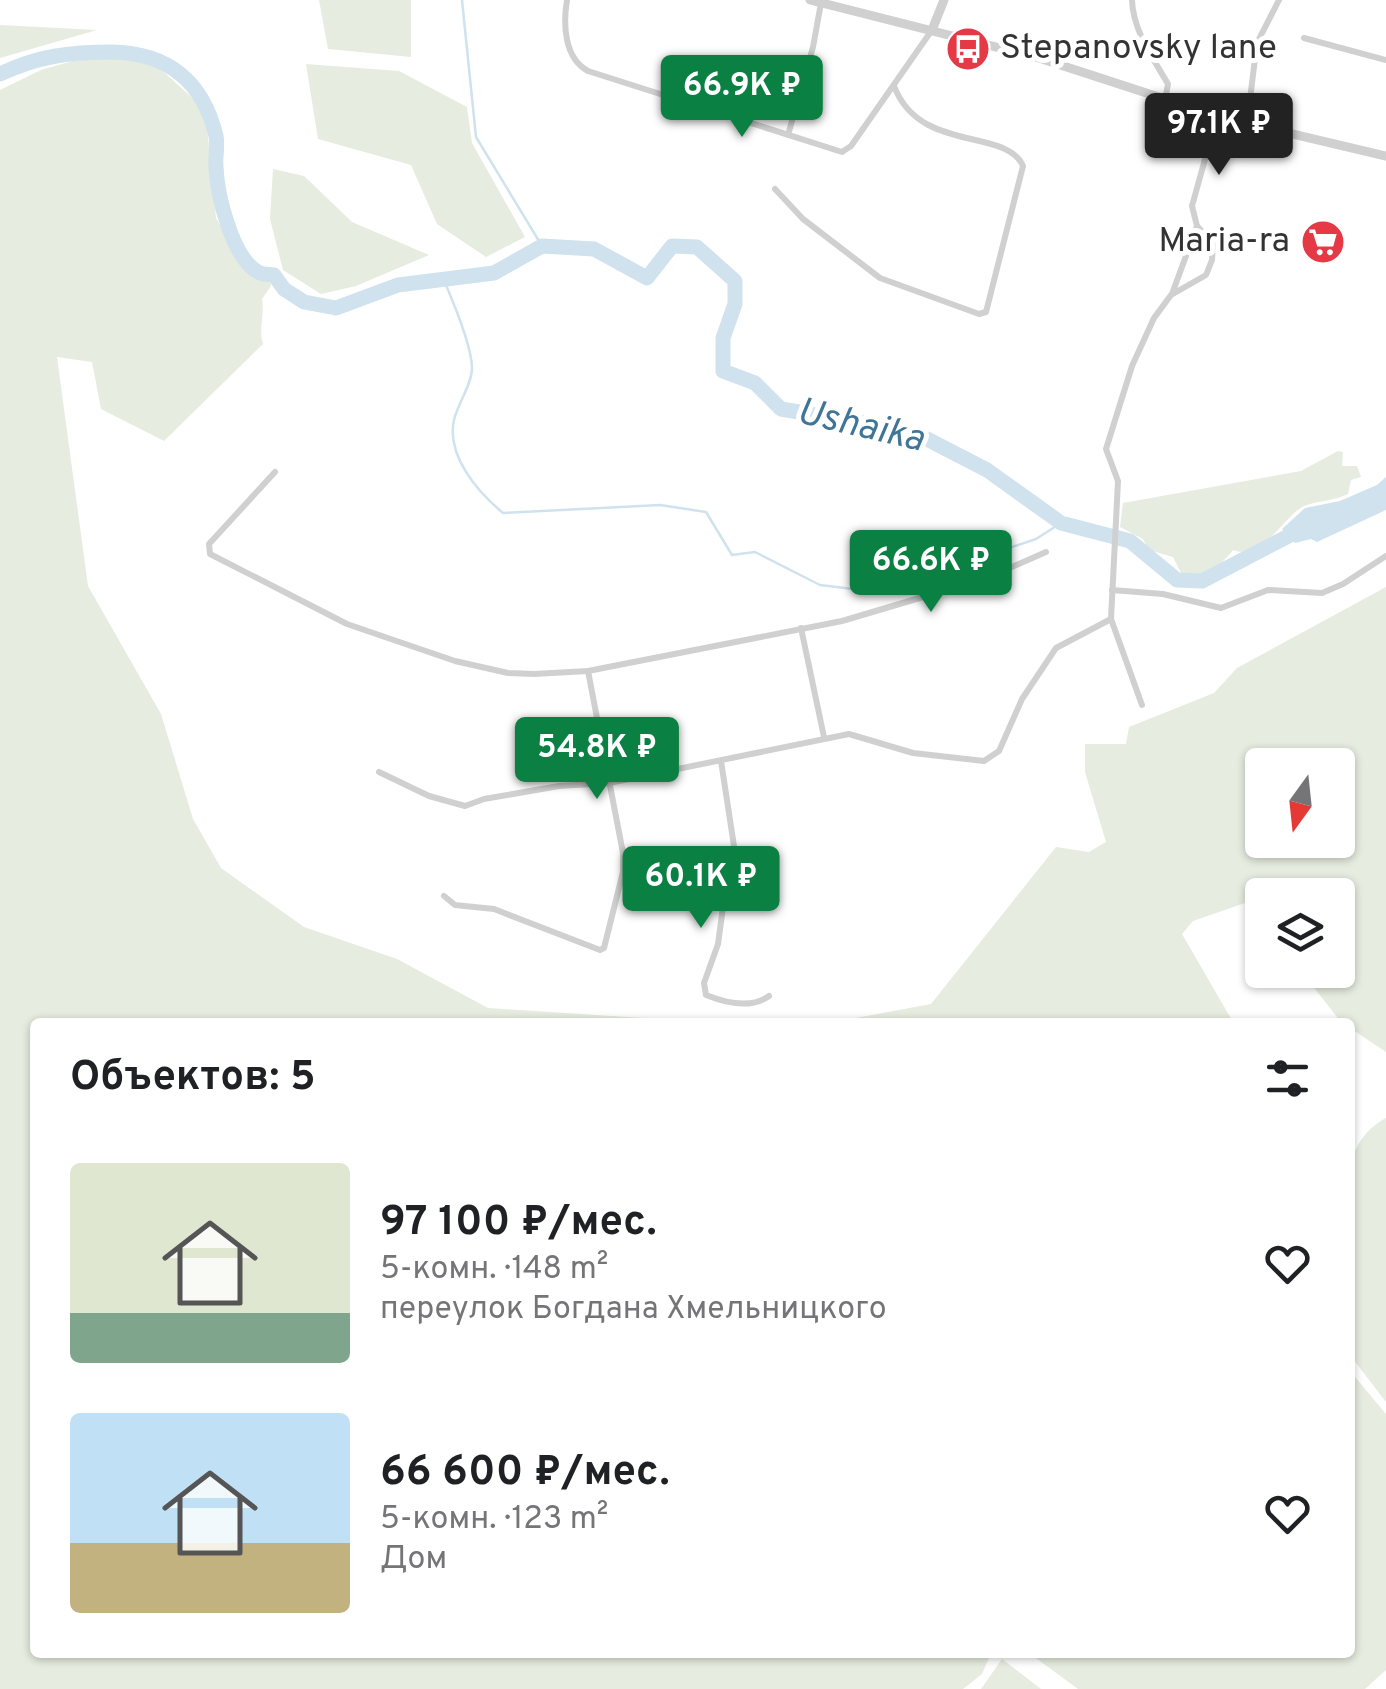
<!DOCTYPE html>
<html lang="ru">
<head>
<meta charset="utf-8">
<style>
  :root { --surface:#fff; --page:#f6f6f6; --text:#202124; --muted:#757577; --accent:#0b8043 }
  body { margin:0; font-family:Overpass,sans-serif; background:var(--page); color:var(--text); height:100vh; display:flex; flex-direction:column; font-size:38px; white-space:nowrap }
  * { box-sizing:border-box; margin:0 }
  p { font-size:32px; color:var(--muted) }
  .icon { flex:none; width:55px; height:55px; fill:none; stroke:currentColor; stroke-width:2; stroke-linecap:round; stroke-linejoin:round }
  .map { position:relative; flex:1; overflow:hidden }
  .sheet { position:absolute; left:30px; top:1018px; width:1325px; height:640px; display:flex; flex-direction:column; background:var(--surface); border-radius:10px; box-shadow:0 2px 8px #0004 }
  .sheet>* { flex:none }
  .needle { width:65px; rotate:195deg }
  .tools { position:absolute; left:1245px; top:748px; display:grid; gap:20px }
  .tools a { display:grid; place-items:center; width:110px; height:110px; border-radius:10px; background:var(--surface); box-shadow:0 2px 8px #0004; font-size:50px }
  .price { position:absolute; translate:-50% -85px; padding:0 22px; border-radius:10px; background:var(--accent); color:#fff; font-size:32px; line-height:65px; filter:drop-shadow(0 2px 5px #0008) }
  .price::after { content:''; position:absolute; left:50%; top:60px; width:30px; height:22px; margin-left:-15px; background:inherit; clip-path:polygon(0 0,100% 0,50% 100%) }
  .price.current { background:#222; color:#fff }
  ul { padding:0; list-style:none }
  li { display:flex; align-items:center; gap:30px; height:250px; padding:0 40px }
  li span { display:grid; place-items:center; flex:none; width:280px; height:200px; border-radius:10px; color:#555 }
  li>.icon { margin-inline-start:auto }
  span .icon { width:120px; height:120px; fill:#fffc; stroke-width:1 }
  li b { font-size:42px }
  h2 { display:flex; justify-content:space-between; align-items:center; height:120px; padding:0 40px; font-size:42px }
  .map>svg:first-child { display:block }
  .green { fill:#e6ecdf; fill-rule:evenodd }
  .water { fill:#cfe2ee }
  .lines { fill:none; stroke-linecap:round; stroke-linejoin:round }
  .stream { stroke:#cfe2ee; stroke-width:2.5 }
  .river { stroke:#cfe2ee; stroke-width:15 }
  .minor { stroke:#d0d0d0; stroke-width:6 }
  .tertiary { stroke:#d0d0d0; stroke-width:9 }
  .labels { text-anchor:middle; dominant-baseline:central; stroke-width:10; stroke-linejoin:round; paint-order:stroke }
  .poi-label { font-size:35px; fill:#333; stroke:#fff; text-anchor:start }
  .water-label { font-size:38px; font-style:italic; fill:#3f7597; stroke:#fff }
</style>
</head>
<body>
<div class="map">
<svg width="1386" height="1689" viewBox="0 0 1386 1689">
  <rect width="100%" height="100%" fill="#fff"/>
  <g class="green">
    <path d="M319 0H411V57L328 49Z"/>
    <path d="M0 25 97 30 0 58Z"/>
    <path d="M83 58H120L156 65 198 103 207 126 216 218 250 275 270 278 271 286 262 299C265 315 258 327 263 344L164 441 101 409 92 362 57 357 88 586 161 714 193 819 221 868 304 927 397 959 488 1008 689 1021 845 1020 931 1004 1056 847 1089 852 1106 842 1085 772V744H1126L1129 727 1214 693 1237 668 1386 587V1052L1350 1028V1022H1341L1300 970H1338V895H1262V923L1245 903 1193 921 1182 934 1233 1022H35V1652L991 1653 982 1674 963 1689H0V90L41 70ZM1262 765H1338V840H1262Z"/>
    <path d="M306 64 399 71 467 107 472 143 525 237 486 257 437 224 411 165 318 139Z"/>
    <path d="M273 169 304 176 352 222 429 255 356 286 321 294 283 270 270 219Z"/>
    <path d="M1338 451 1343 452 1342 466H1357L1361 477 1351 480 1348 494C1335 501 1313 501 1302 507 1282 519 1262 561 1233 550 1221 566 1202 580 1182 575L1173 557 1149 550 1143 539 1120 527 1123 503 1301 471Z"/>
    <path d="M1386 1118V1402L1350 1355V1164C1357 1143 1366 1129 1386 1118Z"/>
    <path d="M1350 1371 1386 1414V1670L1365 1689H1078L1029 1653 1350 1652Z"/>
    <path d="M1002 1659 1041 1689H981Z"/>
  </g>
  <path class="water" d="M1386 477V510L1317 542 1311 539 1295 543 1282 529 1305 508 1340 501 1377 485Z"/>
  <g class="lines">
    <g class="stream">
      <path d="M462 0 476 137 542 246"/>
      <path d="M443 278C452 299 472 345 472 368 472 384 458 403 454 420 446 456 478 492 503 513L660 505 706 512 732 555 755 552 820 585 878 592 1036 539 1061 523"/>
    </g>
    <path class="river" d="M0 74C38 56 70 52 112 52 168 53 203 81 216 136 218 146 215 157 216 167 217 194 232 258 258 272 263 275 268 274 274 275L284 289 304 302 336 308 398 285 494 273 542 246 594 249 647 278 672 246 697 247 735 281V304L723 338V371L755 383 781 409 871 424 927 439 987 470 1061 523 1130 541 1177 580 1202 581 1304 528"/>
    <g class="minor">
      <path d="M567 0C563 24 564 58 588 71L842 152 851 146 932 30"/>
      <path d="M1132 0C1133 31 1153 58 1168 84L1165 100"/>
      <path d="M1304 38 1386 60"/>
      <path d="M1247 123 1257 43 1279 0"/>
      <path d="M788 135 813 47 821 3"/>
      <path d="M775 189 803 219 880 278 979 314 986 312 1023 166C1006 127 920 154 894 86"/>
      <path d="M1172 294 1197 226"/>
      <path d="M275 472 209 544 210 554 347 624 455 661 508 673 534 674 588 671 842 621 987 578 1046 552"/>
      <path d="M1112 590 1163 594 1221 608 1268 590 1322 593 1343 584 1386 556"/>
      <path d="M801 628 824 737"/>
      <path d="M1142 705 1111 619 1118 481 1106 449 1132 366 1154 318 1171 295 1206 275 1212 260 1213 244 1197 226 1192 206 1217 116"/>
      <path d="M721 761 734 846 733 868 723 907 718 944 704 983 706 995C726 1003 751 1009 769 996"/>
      <path d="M379 772 429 796 465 806 484 799 559 786 609 783 849 734 913 753 984 761 999 751 1022 699 1056 648 1111 619"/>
      <path d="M444 896 455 905 494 909 600 950 604 948 623 872V853L588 671"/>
    </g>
    <g class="tertiary">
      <path d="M810 0 1039 58 1217 116 1386 156"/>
      <path d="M932 30 944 0"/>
    </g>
  </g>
  <defs>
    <symbol id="bus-disc" viewBox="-11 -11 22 22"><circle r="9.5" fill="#e63946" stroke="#fff"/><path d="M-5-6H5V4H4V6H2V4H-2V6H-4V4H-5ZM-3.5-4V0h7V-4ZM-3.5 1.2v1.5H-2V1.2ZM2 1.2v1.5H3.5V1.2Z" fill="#fff"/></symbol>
    <symbol id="supermarket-disc" viewBox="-11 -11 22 22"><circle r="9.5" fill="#e63946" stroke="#fff"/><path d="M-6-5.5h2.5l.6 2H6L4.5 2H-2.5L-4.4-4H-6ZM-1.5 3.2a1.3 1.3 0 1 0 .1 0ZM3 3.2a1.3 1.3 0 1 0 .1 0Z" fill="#fff"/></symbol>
  </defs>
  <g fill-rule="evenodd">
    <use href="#bus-disc" x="943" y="24" width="50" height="50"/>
    <use href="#supermarket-disc" x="1298" y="217" width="50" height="50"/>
  </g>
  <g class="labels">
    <g class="poi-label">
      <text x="1000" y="49">Stepanovsky lane</text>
      <text x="1290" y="242" text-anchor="end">Maria-ra</text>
    </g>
    <g class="water-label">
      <text transform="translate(860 427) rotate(13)">Ushaika</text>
    </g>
  </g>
</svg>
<div class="tools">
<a><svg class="needle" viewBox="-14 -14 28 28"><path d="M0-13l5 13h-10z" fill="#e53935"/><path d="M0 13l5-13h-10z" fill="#757577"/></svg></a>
<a><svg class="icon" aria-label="layers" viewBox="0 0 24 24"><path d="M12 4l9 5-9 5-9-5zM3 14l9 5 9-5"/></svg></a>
</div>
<b class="price" style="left:742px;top:140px">66.9K ₽</b>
<b class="price current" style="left:1219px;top:178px">97.1K ₽</b>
<b class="price" style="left:931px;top:615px">66.6K ₽</b>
<b class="price" style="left:597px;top:802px">54.8K ₽</b>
<b class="price" style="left:701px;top:931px">60.1K ₽</b>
<section class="sheet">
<h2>Объектов: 5<svg class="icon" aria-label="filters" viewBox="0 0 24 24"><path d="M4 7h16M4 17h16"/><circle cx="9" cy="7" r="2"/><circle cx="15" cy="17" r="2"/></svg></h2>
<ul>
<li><span style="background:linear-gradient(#dfe7d0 75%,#7fa58c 0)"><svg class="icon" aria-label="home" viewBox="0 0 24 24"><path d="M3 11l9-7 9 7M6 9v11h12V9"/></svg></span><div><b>97 100 ₽/мес.</b><p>5-комн. · 148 m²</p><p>переулок Богдана Хмельницкого</p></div><svg class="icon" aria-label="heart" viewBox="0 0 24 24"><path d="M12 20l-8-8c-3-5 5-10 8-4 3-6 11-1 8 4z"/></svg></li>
<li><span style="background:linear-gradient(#bfe0f5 65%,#c2b280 0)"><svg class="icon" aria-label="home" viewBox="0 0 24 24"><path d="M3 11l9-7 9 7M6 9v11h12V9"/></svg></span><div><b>66 600 ₽/мес.</b><p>5-комн. · 123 m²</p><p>Дом</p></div><svg class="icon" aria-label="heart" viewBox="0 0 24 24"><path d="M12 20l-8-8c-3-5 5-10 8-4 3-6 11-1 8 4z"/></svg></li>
</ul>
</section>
</div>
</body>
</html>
